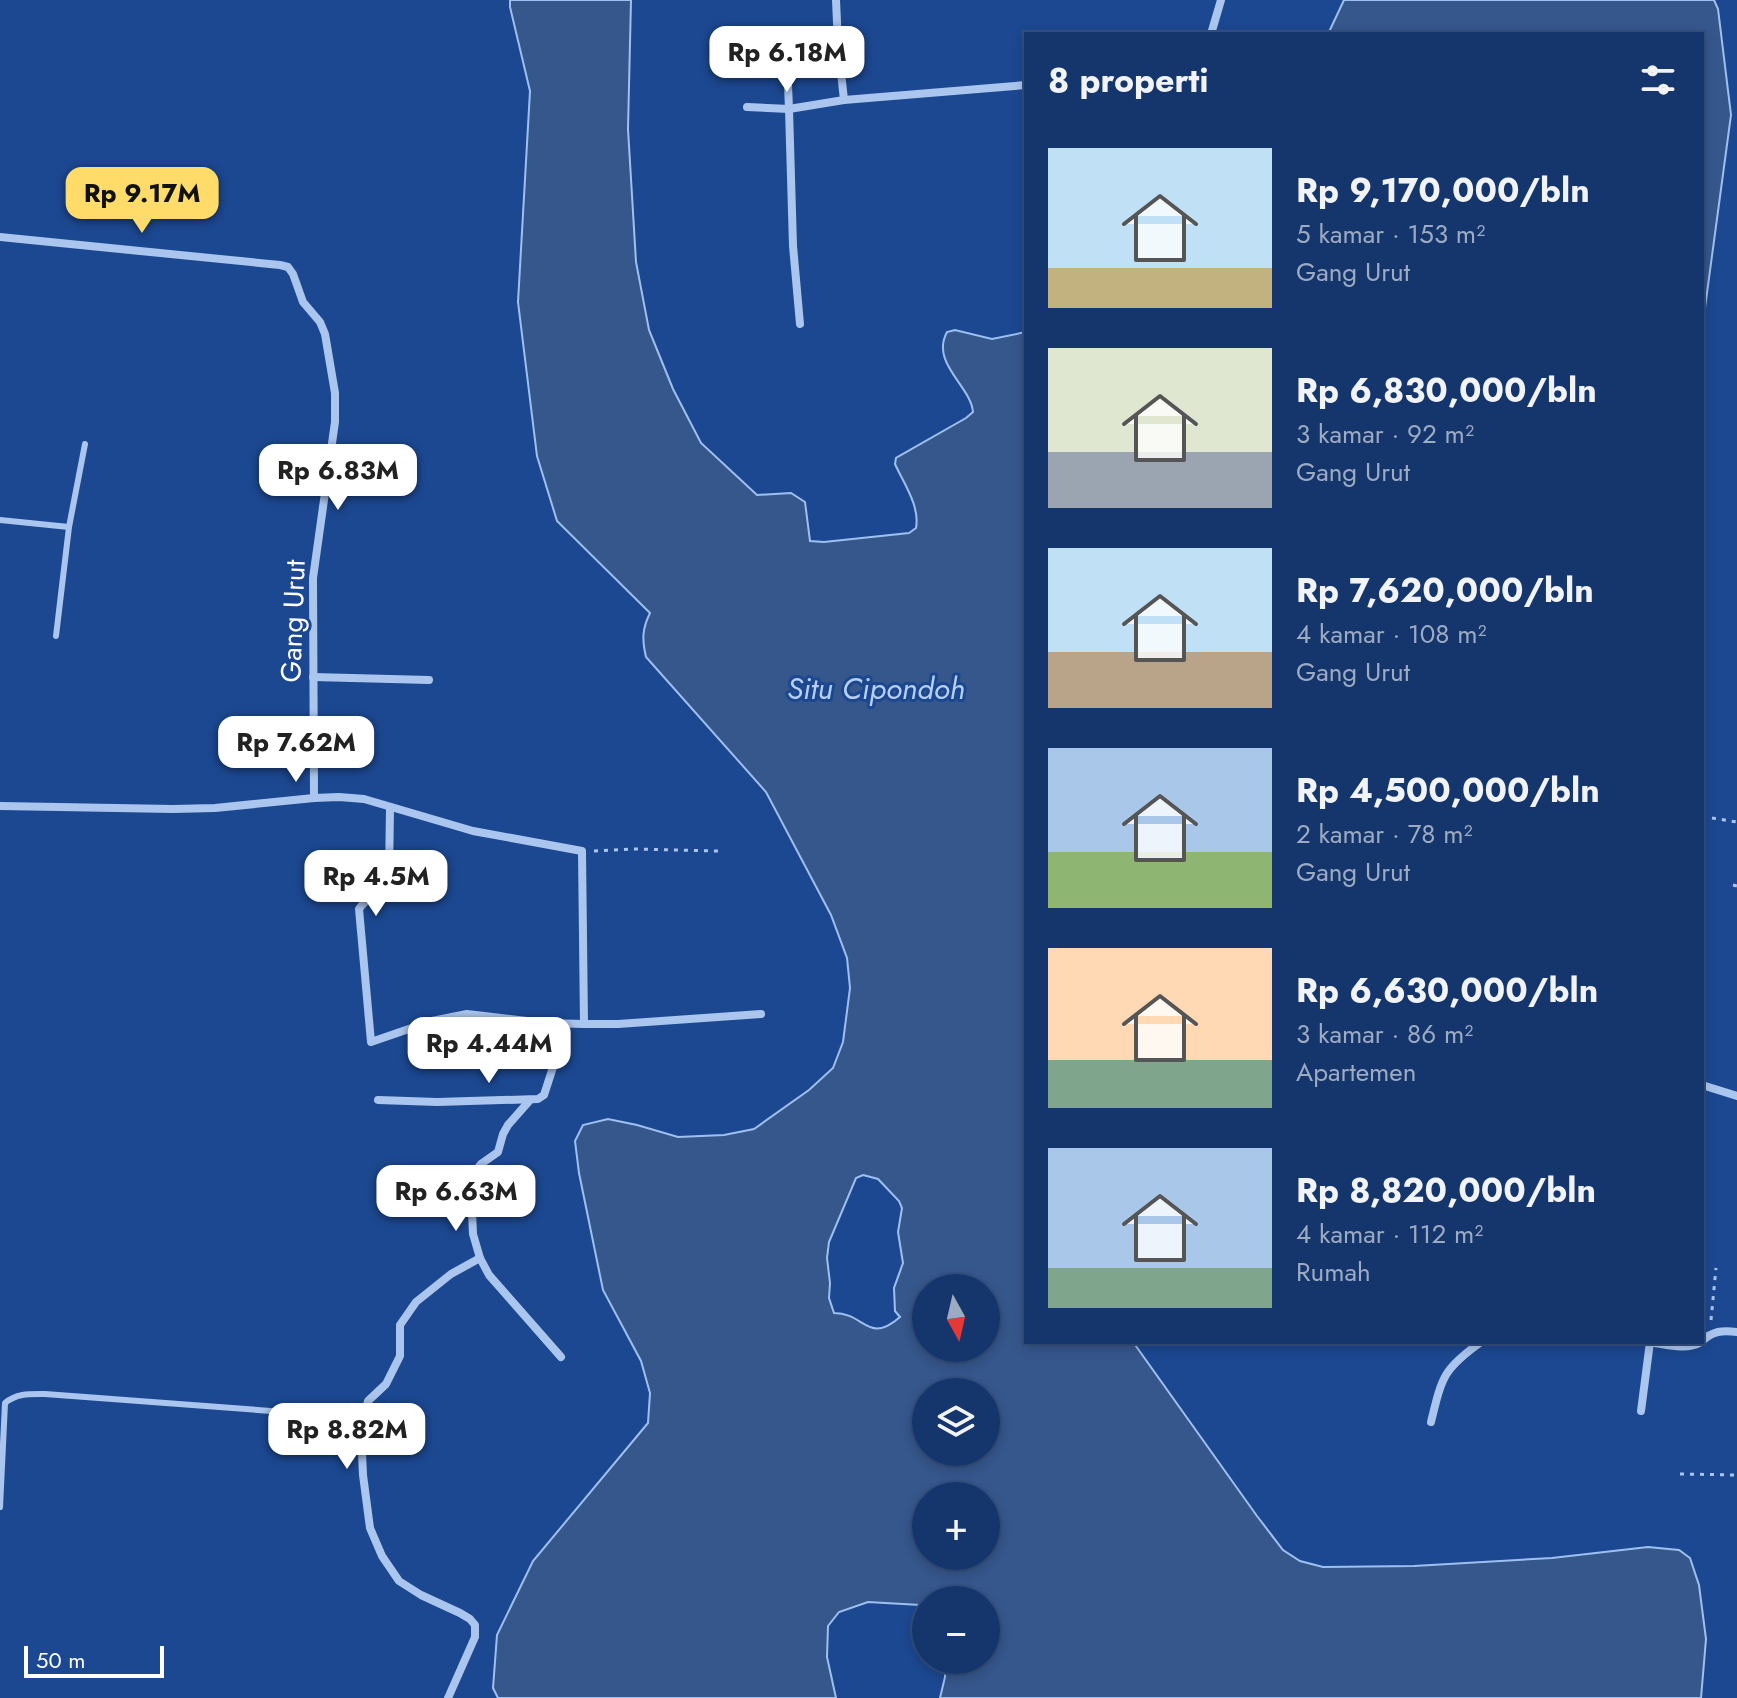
<!DOCTYPE html>
<html lang="id">
<head>
<meta charset="utf-8">
<style>
  :root { --surface:#15366d; --page:#1e3e72; --text:#f1f3f6; --muted:#9dabc2; --line:#345080; --accent:#ffdc69 }
  body { margin:0; font-family:Jost,sans-serif; background:var(--page); color:var(--text); height:100vh; display:flex; flex-direction:column; font-size:30px; white-space:nowrap }
  * { box-sizing:border-box; margin:0 }
  p { font-size:26px; color:var(--muted) }
  .icon { flex:none; width:44px; height:44px; fill:none; stroke:currentColor; stroke-width:2; stroke-linecap:round; stroke-linejoin:round }
  .map { position:relative; flex:1; overflow:hidden }
  .side { position:absolute; left:1024px; top:32px; width:680px; height:1312px; display:flex; flex-direction:column; background:var(--surface); border-radius:0px; box-shadow:0 4px 12px #0003,0 0 0 2px var(--line) }
  .side>* { flex:none }
  .needle { width:52px; rotate:172deg }
  .buttons { position:absolute; left:912px; top:1274px; display:grid; gap:16px }
  .buttons a { display:grid; place-items:center; width:88px; height:88px; border-radius:50%; background:var(--surface); box-shadow:0 4px 12px #0003,0 0 0 2px var(--line); font-size:40px }
  .scale { position:absolute; left:24px; bottom:20px; width:140px; box-sizing:border-box; padding-left:8px; border:4px solid #fff; border-top:0; font-size:22px; line-height:28px; white-space:nowrap; color:#fff; -webkit-text-stroke:6px #1c4891; paint-order:stroke }
  .price { position:absolute; translate:-50% -68px; padding:0 18px; border-radius:16px; background:#fff; color:#222; font-size:26px; line-height:52px; filter:drop-shadow(0 2px 4px #0008) }
  .price::after { content:''; position:absolute; left:50%; top:48px; width:24px; height:18px; margin-left:-12px; background:inherit; clip-path:polygon(0 0,100% 0,50% 100%) }
  .price.current { background:var(--accent); color:#111 }
  ul { padding:0; list-style:none }
  li { display:flex; align-items:center; gap:24px; height:200px; padding:0 24px }
  li span { display:grid; place-items:center; flex:none; width:224px; height:160px; border-radius:0px; color:#555 }
  li>.icon { margin-inline-start:auto }
  span .icon { width:96px; height:96px; fill:#fffc; stroke-width:1 }
  li b { font-size:34px }
  h2 { display:flex; justify-content:space-between; align-items:center; height:96px; padding:0 24px; font-size:34px }
  .map>svg:first-child { display:block }
  .water { fill:#36578c; stroke:#9ec0f0; stroke-width:2; fill-rule:evenodd }
  .lines { fill:none; stroke-linecap:round; stroke-linejoin:round }
  .path { stroke:#abc6ee; stroke-width:3; stroke-dasharray:4 6; stroke-linecap:butt }
  .service { stroke:#abc6ee; stroke-width:6 }
  .minor { stroke:#abc6ee; stroke-width:8 }
  .labels { text-anchor:middle; dominant-baseline:central; stroke-width:6; stroke-linejoin:round; paint-order:stroke }
  .street-label { font-size:28px; fill:#fff; stroke:#1c4891 }
  .water-label { font-size:30px; font-style:italic; fill:#b7d0f5; stroke:#1c4891 }
</style>
</head>
<body>
<div class="map">
<svg width="1737" height="1698" viewBox="0 0 1737 1698">
  <rect width="100%" height="100%" fill="#1c4891"/>
  <g class="water">
    <path d="M510 0H631L628 129 636 262 649 330 673 389 701 443 757 495 791 493 805 502 810 541 824 542 909 533 916 528C920 506 904 484 895 464L896 458 966 418 973 412C971 386 930 363 947 332L955 330 992 339 1026 332V1342H1133L1257 1516 1283 1550 1300 1561 1323 1567 1414 1566 1552 1558 1648 1547 1679 1550 1690 1558 1699 1585 1706 1639 1701 1698H940L945 1677V1660H986V1600H926V1610L920 1605 868 1602 839 1612 828 1626 827 1657 836 1698H498L493 1688 497 1635 533 1561 648 1423 650 1393 641 1361 603 1290 579 1173 575 1141 583 1125 608 1119 637 1125 678 1137 724 1135 754 1129 809 1090 833 1068 843 1042 850 988 847 958 831 915 766 792 646 657C642 640 642 629 650 613L557 521 537 456 518 302 530 91 510 7ZM863 1175 878 1179 899 1201 902 1208 898 1232 903 1263 894 1288 895 1311 900 1317C868 1345 865 1313 834 1313L829 1298 830 1283 827 1258 829 1242 856 1178ZM926 1288H986V1348H926ZM926 1392H986V1452H926ZM926 1496H986V1556H926Z"/>
    <path d="M1344 0H1714L1718 9 1731 115 1702 330V34H1328Z"/>
  </g>
  <g class="lines">
    <g class="path">
      <path d="M1712 818 1737 822"/>
      <path d="M594 851 634 849 719 851"/>
      <path d="M1733 885 1737 886"/>
      <path d="M1711 1320 1716 1268"/>
      <path d="M1680 1474 1737 1475"/>
    </g>
    <g class="service">
      <path d="M0 520 69 527 56 636"/>
      <path d="M69 527 85 444"/>
      <path d="M0 1507 5 1403C17 1393 30 1394 45 1394L338 1416"/>
    </g>
    <g class="minor">
      <path d="M836 0 838 45 844 100"/>
      <path d="M1211 34 1221 0"/>
      <path d="M747 107 789 109 787 61"/>
      <path d="M0 237 280 265 288 267 293 274 303 302 320 322 325 334 335 393V422L313 578 314 798"/>
      <path d="M800 324 793 246 789 109 844 100 1026 85"/>
      <path d="M313 677 429 680"/>
      <path d="M0 806 173 809 215 808 314 798 339 797 364 799 473 831 582 851 584 1024H618L761 1014"/>
      <path d="M390 807 389 878C380 896 369 894 359 909L371 1042 432 1021 467 1014 545 1023 584 1024"/>
      <path d="M1702 1085 1737 1096"/>
      <path d="M378 1100 437 1102 538 1099 544 1095 567 1024"/>
      <path d="M530 1100 508 1125 503 1134 498 1152 481 1164 472 1175 471 1189 473 1234 480 1258 489 1275 561 1357"/>
      <path d="M1702 1341C1713 1331 1722 1330 1737 1332"/>
      <path d="M1648 1342C1665 1344 1686 1351 1701 1342"/>
      <path d="M1641 1411 1650 1342"/>
      <path d="M1431 1422C1442 1377 1443 1369 1481 1342"/>
      <path d="M448 1698 475 1637V1625L470 1619 460 1613 421 1595 399 1581 382 1556 370 1528 363 1475 361 1431 368 1401 386 1384 400 1356V1325L416 1302 451 1274 480 1258"/>
    </g>
  </g>
  <g class="labels">
    <g class="street-label">
      <text transform="translate(293 621) rotate(-88)">Gang Urut</text>
    </g>
    <g class="water-label">
      <text x="876" y="688">Situ Cipondoh</text>
    </g>
  </g>
</svg>
<div class="buttons">
<a><svg class="needle" viewBox="-14 -14 28 28"><path d="M0-13l5 13h-10z" fill="#e53935"/><path d="M0 13l5-13h-10z" fill="#9dabc2"/></svg></a>
<a><svg class="icon" aria-label="layers" viewBox="0 0 24 24"><path d="M12 4l9 5-9 5-9-5zM3 14l9 5 9-5"/></svg></a>
<a>+</a>
<a>−</a>
</div>
<div class="scale">50 m</div>
<b class="price" style="left:787px;top:94px">Rp 6.18M</b>
<b class="price current" style="left:142px;top:235px">Rp 9.17M</b>
<b class="price" style="left:338px;top:512px">Rp 6.83M</b>
<b class="price" style="left:296px;top:784px">Rp 7.62M</b>
<b class="price" style="left:376px;top:918px">Rp 4.5M</b>
<b class="price" style="left:489px;top:1085px">Rp 4.44M</b>
<b class="price" style="left:456px;top:1233px">Rp 6.63M</b>
<b class="price" style="left:347px;top:1471px">Rp 8.82M</b>
<section class="side">
<h2>8 properti<svg class="icon" aria-label="filters" viewBox="0 0 24 24"><path d="M4 7h16M4 17h16"/><circle cx="9" cy="7" r="2"/><circle cx="15" cy="17" r="2"/></svg></h2>
<ul>
<li><span style="background:linear-gradient(#bfe0f5 75%,#c2b280 0)"><svg class="icon" aria-label="home" viewBox="0 0 24 24"><path d="M3 11l9-7 9 7M6 9v11h12V9"/></svg></span><div><b>Rp 9,170,000/bln</b><p>5 kamar · 153 m²</p><p>Gang Urut</p></div></li>
<li><span style="background:linear-gradient(#dfe7d0 65%,#9aa5b1 0)"><svg class="icon" aria-label="home" viewBox="0 0 24 24"><path d="M3 11l9-7 9 7M6 9v11h12V9"/></svg></span><div><b>Rp 6,830,000/bln</b><p>3 kamar · 92 m²</p><p>Gang Urut</p></div></li>
<li><span style="background:linear-gradient(#bfe0f5 65%,#b9a48a 0)"><svg class="icon" aria-label="home" viewBox="0 0 24 24"><path d="M3 11l9-7 9 7M6 9v11h12V9"/></svg></span><div><b>Rp 7,620,000/bln</b><p>4 kamar · 108 m²</p><p>Gang Urut</p></div></li>
<li><span style="background:linear-gradient(#a9c7e8 65%,#8fb573 0)"><svg class="icon" aria-label="home" viewBox="0 0 24 24"><path d="M3 11l9-7 9 7M6 9v11h12V9"/></svg></span><div><b>Rp 4,500,000/bln</b><p>2 kamar · 78 m²</p><p>Gang Urut</p></div></li>
<li><span style="background:linear-gradient(#ffd9b3 70%,#7fa58c 0)"><svg class="icon" aria-label="home" viewBox="0 0 24 24"><path d="M3 11l9-7 9 7M6 9v11h12V9"/></svg></span><div><b>Rp 6,630,000/bln</b><p>3 kamar · 86 m²</p><p>Apartemen</p></div></li>
<li><span style="background:linear-gradient(#a9c7e8 75%,#7fa58c 0)"><svg class="icon" aria-label="home" viewBox="0 0 24 24"><path d="M3 11l9-7 9 7M6 9v11h12V9"/></svg></span><div><b>Rp 8,820,000/bln</b><p>4 kamar · 112 m²</p><p>Rumah</p></div></li>
</ul>
</section>
</div>
</body>
</html>
